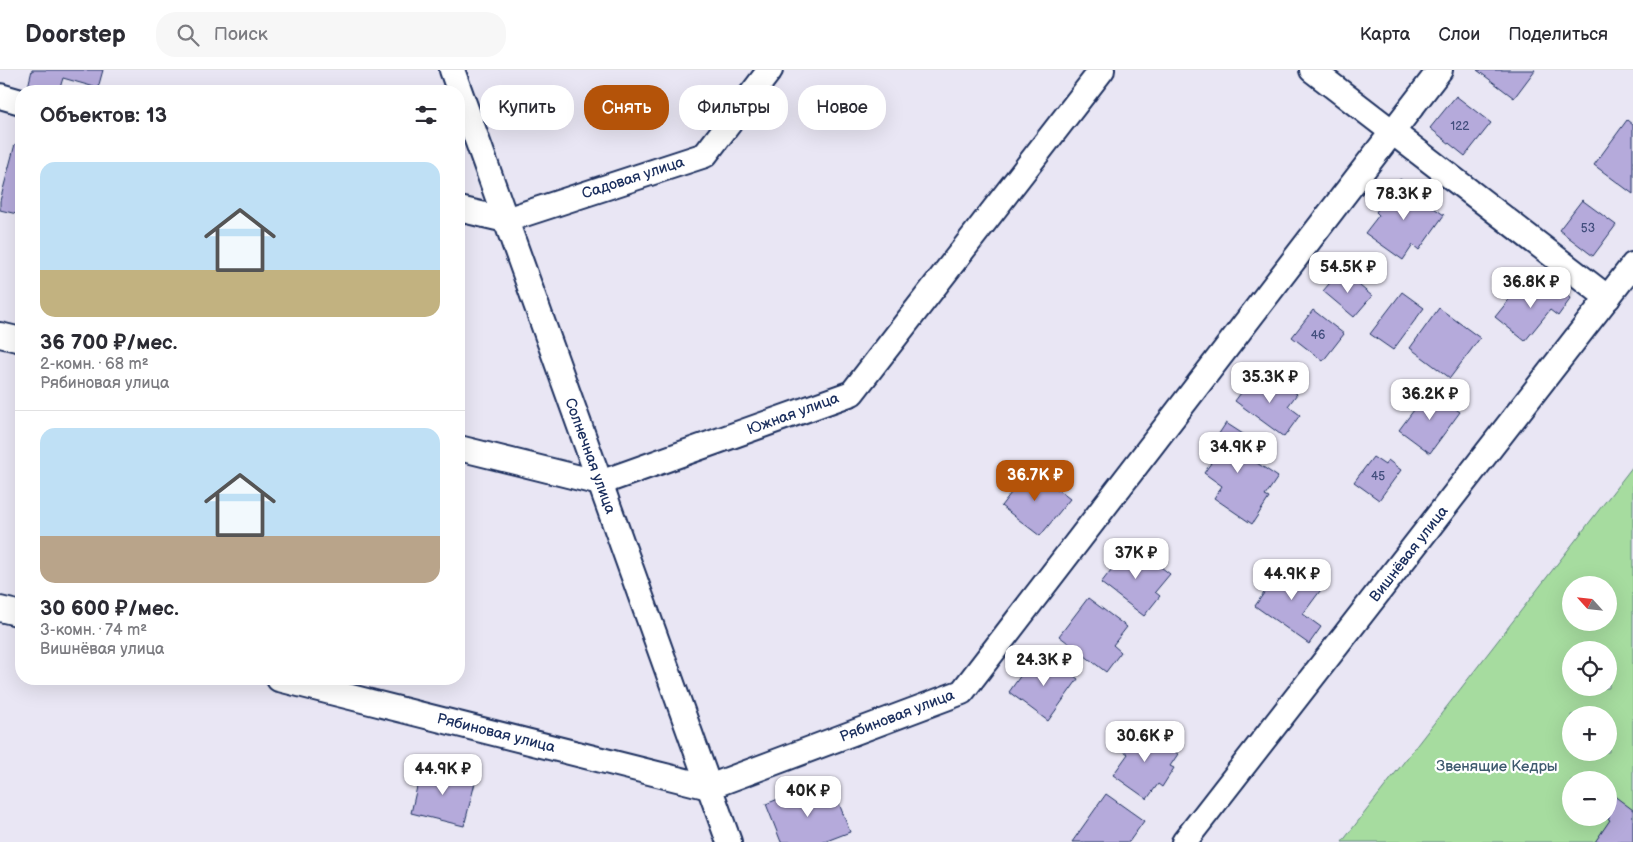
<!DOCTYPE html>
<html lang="ru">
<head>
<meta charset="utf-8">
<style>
  :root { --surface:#fff; --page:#f7f7f7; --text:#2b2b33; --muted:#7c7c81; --line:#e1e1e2; --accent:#b45309 }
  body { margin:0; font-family:"Balsamiq Sans",sans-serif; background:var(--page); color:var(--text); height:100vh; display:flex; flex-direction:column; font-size:19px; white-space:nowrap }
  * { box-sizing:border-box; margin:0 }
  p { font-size:16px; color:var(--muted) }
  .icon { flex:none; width:28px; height:28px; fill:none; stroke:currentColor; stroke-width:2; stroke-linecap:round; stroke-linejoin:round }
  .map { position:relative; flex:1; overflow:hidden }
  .side { position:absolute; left:15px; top:15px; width:450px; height:600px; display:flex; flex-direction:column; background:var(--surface); border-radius:20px; box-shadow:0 5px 20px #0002 }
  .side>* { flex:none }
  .banner { position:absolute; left:480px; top:15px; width:475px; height:45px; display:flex; gap:10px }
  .needle { width:32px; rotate:297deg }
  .tools { position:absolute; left:1562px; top:506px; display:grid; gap:10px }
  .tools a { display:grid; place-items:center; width:55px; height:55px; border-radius:50%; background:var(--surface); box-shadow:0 5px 20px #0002; font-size:25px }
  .price { position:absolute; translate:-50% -42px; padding:0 11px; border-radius:10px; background:#fff; color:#222; font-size:16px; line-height:32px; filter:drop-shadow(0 1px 2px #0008) }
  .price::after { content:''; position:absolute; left:50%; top:30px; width:15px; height:11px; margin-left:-8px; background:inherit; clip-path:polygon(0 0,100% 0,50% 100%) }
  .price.active { background:var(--accent); color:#fff }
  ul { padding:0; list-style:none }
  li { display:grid; align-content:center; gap:10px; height:265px; padding:0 25px }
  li+li { border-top:1px solid var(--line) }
  li span { display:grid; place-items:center; height:155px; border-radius:15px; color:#555 }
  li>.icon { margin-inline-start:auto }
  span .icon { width:90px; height:90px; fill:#fffc; stroke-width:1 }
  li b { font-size:21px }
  h2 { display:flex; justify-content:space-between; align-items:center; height:60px; padding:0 25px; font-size:21px }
  .pill { padding:0 18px; border-radius:20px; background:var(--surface); box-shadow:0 5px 20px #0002; font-size:18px; line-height:45px }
  .pill.active { background:var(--accent); color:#fff }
  header { display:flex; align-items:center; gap:30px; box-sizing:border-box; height:70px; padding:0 25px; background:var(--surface); border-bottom:1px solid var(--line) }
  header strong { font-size:24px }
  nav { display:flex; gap:28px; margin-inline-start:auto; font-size:18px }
  .search { width:350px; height:45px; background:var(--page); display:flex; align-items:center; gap:12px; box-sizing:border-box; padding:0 18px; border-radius:20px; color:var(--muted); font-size:19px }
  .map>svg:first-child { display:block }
  .green { fill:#a6dc9f; stroke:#60867e; fill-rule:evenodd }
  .building { fill:#b5aadb; stroke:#1b2f5e }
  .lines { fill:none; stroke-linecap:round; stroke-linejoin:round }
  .street-casing { stroke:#1b2f5e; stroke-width:28 }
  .street { stroke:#fff; stroke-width:24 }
  .labels { text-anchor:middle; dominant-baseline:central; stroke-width:4.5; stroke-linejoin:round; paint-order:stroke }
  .number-label { font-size:12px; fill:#424e7d }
  .street-label { font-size:15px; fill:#1b2f5e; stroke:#fff }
  .park-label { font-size:15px; fill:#3e5a6e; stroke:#fff }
</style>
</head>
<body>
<header>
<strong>Doorstep</strong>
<div class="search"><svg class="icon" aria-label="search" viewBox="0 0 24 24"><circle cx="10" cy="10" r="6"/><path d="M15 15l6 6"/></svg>Поиск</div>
<nav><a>Карта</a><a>Слои</a><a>Поделиться</a></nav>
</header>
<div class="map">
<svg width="1633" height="772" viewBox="0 0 1633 772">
  <rect width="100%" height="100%" fill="#e9e6f4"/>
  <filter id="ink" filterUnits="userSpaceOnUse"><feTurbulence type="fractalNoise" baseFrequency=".02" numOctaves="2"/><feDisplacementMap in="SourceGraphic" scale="10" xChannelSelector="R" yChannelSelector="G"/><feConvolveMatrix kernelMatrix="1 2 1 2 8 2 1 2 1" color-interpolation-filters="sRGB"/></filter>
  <g filter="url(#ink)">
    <path class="green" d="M1633 396V772H1342ZM1571 515H1609V552H1571ZM1571 580H1609V618H1571ZM1571 645H1609V682H1571ZM1571 710H1609V748H1571Z"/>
    <g class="building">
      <path d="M32 0H103L98 18 63 8 59 21H27Z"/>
      <path d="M1477 0H1535L1514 28Z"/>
      <path d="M1456 26 1491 53 1465 86 1430 58Z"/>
      <path d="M1627 50 1633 55V124L1594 95Z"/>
      <path d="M15 74 21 75V145L0 140V131Z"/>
      <path d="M1400 109 1428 129 1425 132 1444 145 1419 180 1413 175 1403 190 1365 163 1379 145 1376 142Z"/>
      <path d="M1582 130 1616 155 1593 186 1559 160Z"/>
      <path d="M1341 200 1372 226 1354 247 1323 221Z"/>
      <path d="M1550 211 1571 228 1558 246 1550 240 1525 271 1495 247 1520 216 1536 229Z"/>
      <path d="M1402 222 1424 238 1393 280 1370 264Z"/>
      <path d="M1439 238 1480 268 1450 308 1410 278Z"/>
      <path d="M1313 240 1344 264 1323 291 1292 267Z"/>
      <path d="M1267 302 1297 324 1288 336 1300 345 1284 367 1235 331 1249 312 1256 317Z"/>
      <path d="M1429 320 1460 342 1430 383 1399 360Z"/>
      <path d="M1226 353 1257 373 1248 387 1278 407 1265 426 1269 428 1252 454 1214 428 1222 416 1204 403 1211 393 1203 388Z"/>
      <path d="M1373 387 1385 395 1388 390 1401 400 1379 430 1354 412Z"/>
      <path d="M1030 398 1070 429 1040 466 1001 436Z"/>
      <path d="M1131 474 1170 504 1155 522 1160 526 1144 546 1101 513Z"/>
      <path d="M1286 491 1323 517 1303 544 1321 557 1309 574 1255 536Z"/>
      <path d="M1088 528 1127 557 1113 575 1121 582 1106 602 1059 566Z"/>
      <path d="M1045 584 1078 609 1048 651 1009 622 1026 598 1032 602Z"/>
      <path d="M1144 660 1178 684 1170 696 1174 698 1162 717 1158 714 1147 729 1113 705 1128 684 1119 678 1131 662 1139 668Z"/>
      <path d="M422 695 476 709 464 756 411 743Z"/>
      <path d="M805 718 811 732 835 723 850 762 824 772H781L766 734Z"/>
      <path d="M1609 722 1633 740V772H1595L1610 750 1607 748H1609Z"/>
      <path d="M1106 724 1144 751 1129 772H1072Z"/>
    </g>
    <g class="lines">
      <defs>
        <g id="street">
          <path d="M452 0 729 772"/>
          <path d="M1312 0 1608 228"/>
          <path d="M0 26 21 32"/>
          <path d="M459 139 506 150 705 85 770 0"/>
          <path d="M0 265 21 270"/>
          <path d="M459 378 600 413 852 323 1102 0"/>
          <path d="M0 539 21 544"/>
          <path d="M279 609 709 717 962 622 1440 0"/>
          <path d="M1184 772 1633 195"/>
        </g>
      </defs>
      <use href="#street" class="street-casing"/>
      <use href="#street" class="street"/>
    </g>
  </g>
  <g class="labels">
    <g class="number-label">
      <text x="1460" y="56">122</text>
      <text x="1588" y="158">53</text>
      <text x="1318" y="265">46</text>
      <text x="1378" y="406">45</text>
    </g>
    <g class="street-label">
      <text transform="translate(633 108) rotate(-18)">Садовая улица</text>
      <text transform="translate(793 344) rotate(-20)">Южная улица</text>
      <text transform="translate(590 386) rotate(70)">Солнечная улица</text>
      <text transform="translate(1409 484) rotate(-52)">Вишнёвая улица</text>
      <text transform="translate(897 646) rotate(-21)">Рябиновая улица</text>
      <text transform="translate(496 663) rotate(14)">Рябиновая улица</text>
    </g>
    <g class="park-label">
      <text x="1497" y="696">Звенящие Кедры</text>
    </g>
  </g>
</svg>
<div class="tools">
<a><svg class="needle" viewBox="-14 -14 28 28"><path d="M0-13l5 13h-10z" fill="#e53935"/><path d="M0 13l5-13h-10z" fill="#7c7c81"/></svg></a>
<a><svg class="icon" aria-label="locate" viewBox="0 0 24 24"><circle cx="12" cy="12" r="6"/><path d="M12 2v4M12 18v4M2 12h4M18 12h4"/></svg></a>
<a>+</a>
<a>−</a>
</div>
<b class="price" style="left:1404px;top:151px">78.3K ₽</b>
<b class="price" style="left:1348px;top:224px">54.5K ₽</b>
<b class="price" style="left:1531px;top:239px">36.8K ₽</b>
<b class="price" style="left:1270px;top:334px">35.3K ₽</b>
<b class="price" style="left:1430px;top:351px">36.2K ₽</b>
<b class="price" style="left:1238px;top:404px">34.9K ₽</b>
<b class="price active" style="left:1035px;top:432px">36.7K ₽</b>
<b class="price" style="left:1136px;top:510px">37K ₽</b>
<b class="price" style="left:1292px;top:531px">44.9K ₽</b>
<b class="price" style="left:1044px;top:617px">24.3K ₽</b>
<b class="price" style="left:1145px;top:693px">30.6K ₽</b>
<b class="price" style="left:443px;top:726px">44.9K ₽</b>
<b class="price" style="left:808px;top:748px">40K ₽</b>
<div class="banner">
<a class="pill">Купить</a>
<a class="pill active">Снять</a>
<a class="pill">Фильтры</a>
<a class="pill">Новое</a>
</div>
<section class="side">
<h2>Объектов: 13<svg class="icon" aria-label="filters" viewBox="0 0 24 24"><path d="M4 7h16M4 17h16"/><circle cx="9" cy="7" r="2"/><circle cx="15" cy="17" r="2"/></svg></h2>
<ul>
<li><span style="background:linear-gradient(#bfe0f5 70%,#c2b280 0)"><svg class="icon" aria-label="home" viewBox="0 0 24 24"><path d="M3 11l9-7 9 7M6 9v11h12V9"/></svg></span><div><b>36 700 ₽/мес.</b><p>2-комн. · 68 m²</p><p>Рябиновая улица</p></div></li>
<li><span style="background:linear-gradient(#bfe0f5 70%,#b9a48a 0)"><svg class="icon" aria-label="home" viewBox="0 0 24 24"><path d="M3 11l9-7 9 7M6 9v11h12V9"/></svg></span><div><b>30 600 ₽/мес.</b><p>3-комн. · 74 m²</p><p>Вишнёвая улица</p></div></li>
</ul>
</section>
</div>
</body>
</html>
